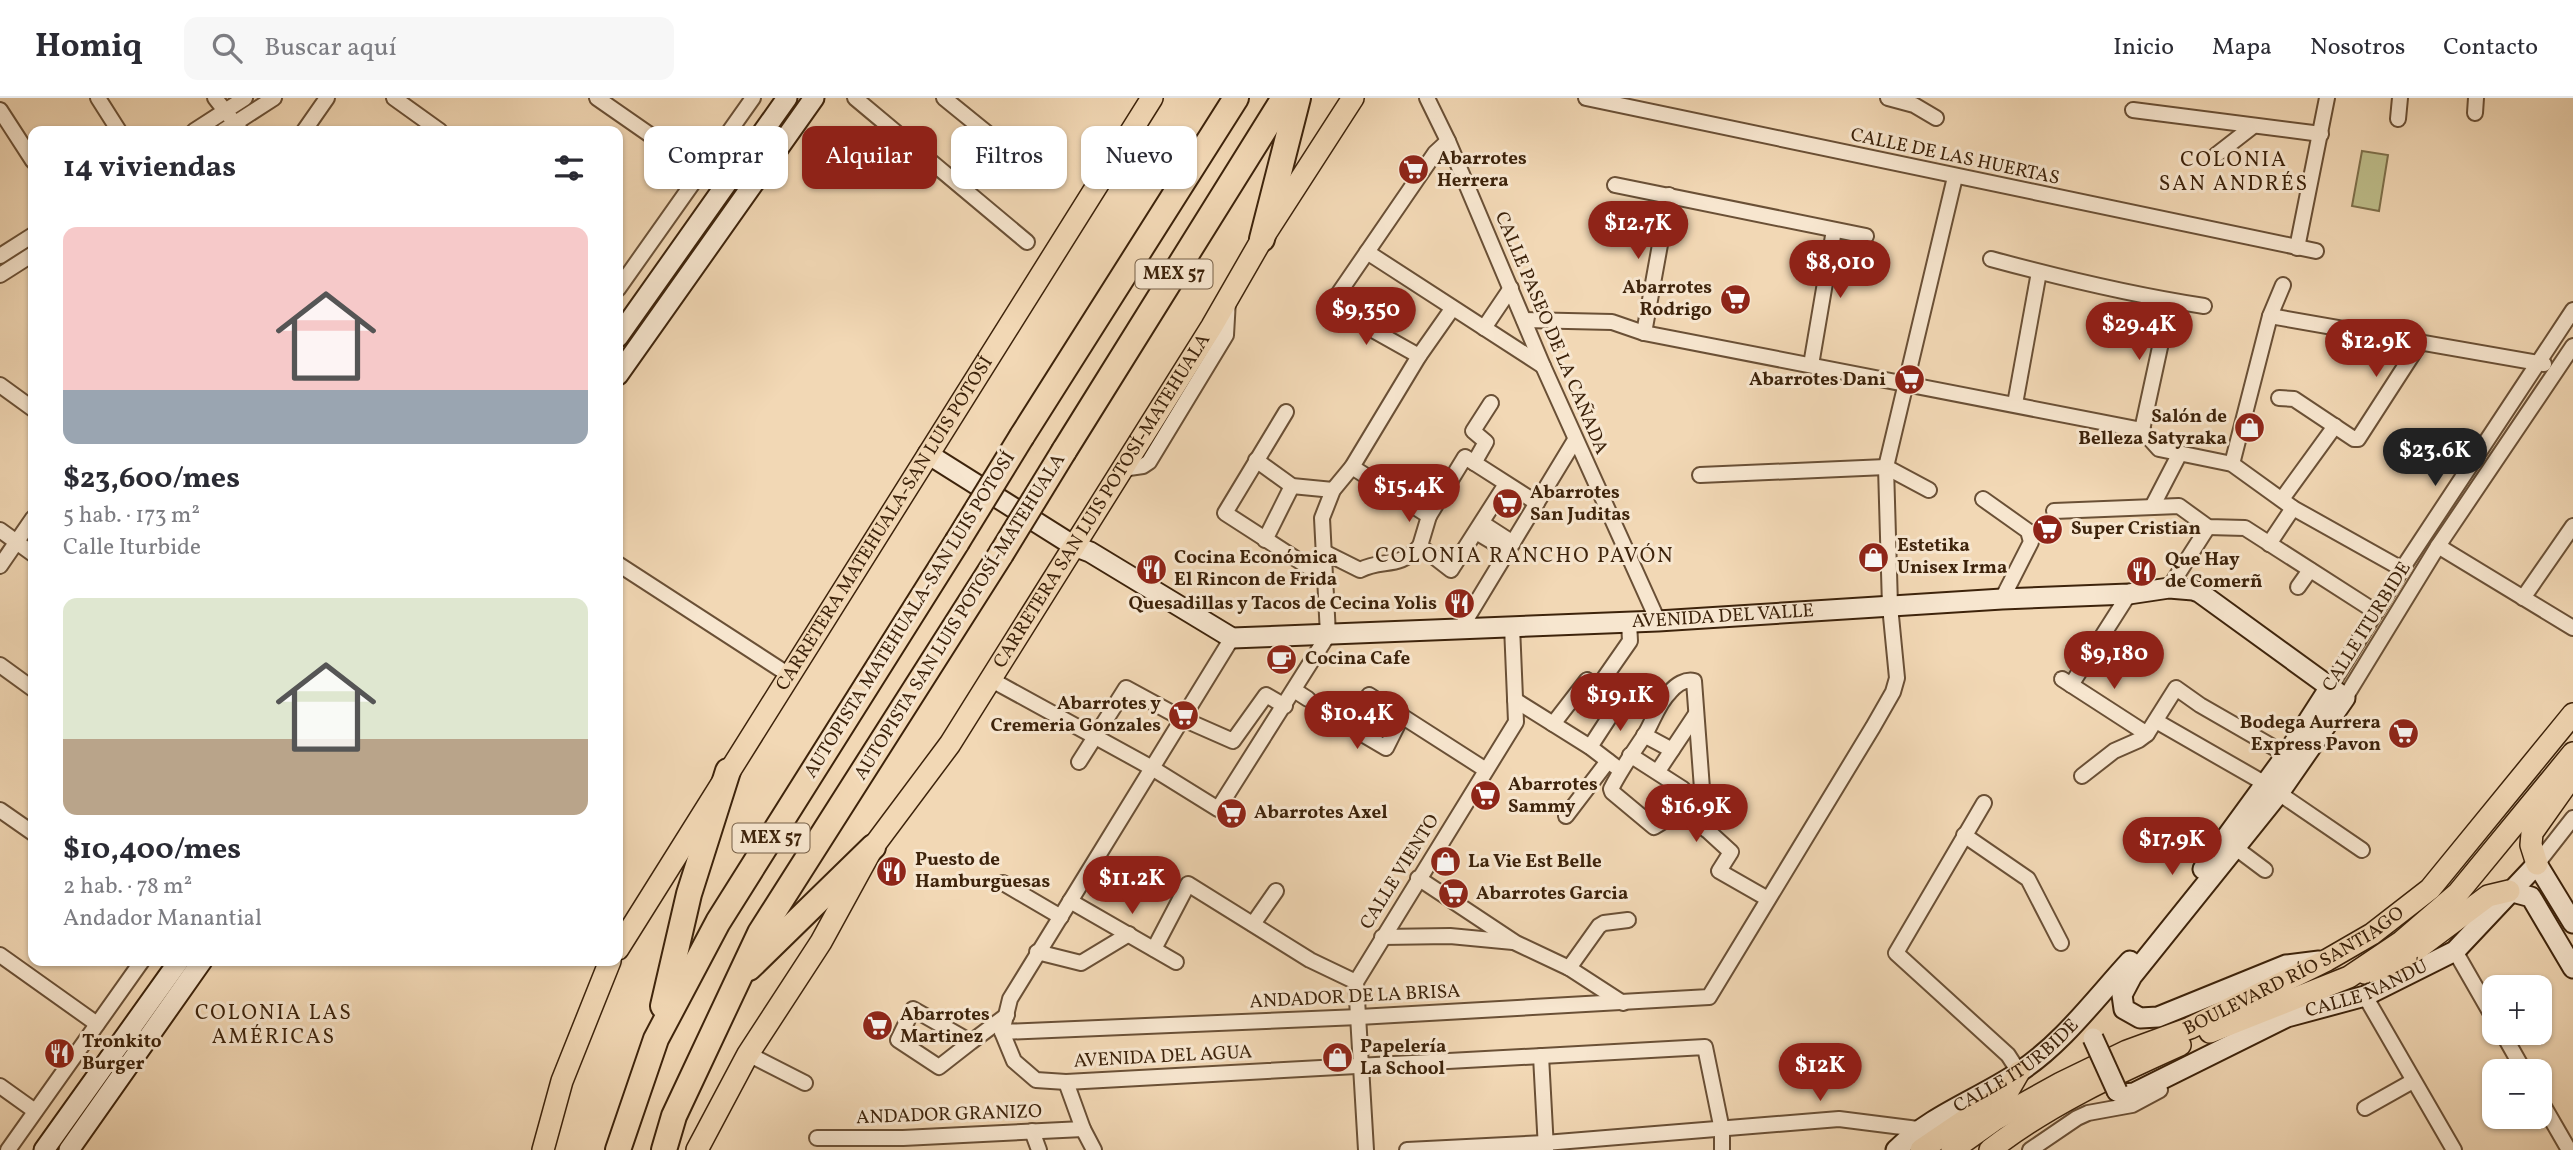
<!DOCTYPE html>
<html lang="es">
<head>
<meta charset="utf-8">
<style>
  :root { --surface:#fff; --page:#f7f7f7; --text:#2b2b33; --muted:#7c7c81; --line:#e1e1e2; --accent:#8f2418 }
  body { margin:0; font-family:Vollkorn,serif; background:var(--page); color:var(--text); height:100vh; display:flex; flex-direction:column; font-size:26px; white-space:nowrap }
  * { box-sizing:border-box; margin:0 }
  p { font-size:23px; color:var(--muted) }
  .icon { flex:none; width:38px; height:38px; fill:none; stroke:currentColor; stroke-width:2; stroke-linecap:round; stroke-linejoin:round }
  .map { position:relative; flex:1; overflow:hidden }
  .panel { position:absolute; left:28px; top:28px; width:595px; height:840px; display:flex; flex-direction:column; background:var(--surface); border-radius:14px; box-shadow:0 2px 5px #0004 }
  .panel>* { flex:none }
  .hud { position:absolute; left:644px; top:28px; width:665px; height:63px; display:flex; gap:14px }
  .fabs { position:absolute; left:2482px; top:877px; display:grid; gap:14px }
  .fabs a { display:grid; place-items:center; width:70px; height:70px; border-radius:14px; background:var(--surface); box-shadow:0 2px 5px #0004; font-size:35px }
  .price { position:absolute; translate:-50% -60px; padding:0 16px; border-radius:24px; background:var(--accent); color:#fff; font-size:23px; line-height:46px; filter:drop-shadow(0 2px 4px #0008) }
  .price::after { content:''; position:absolute; left:50%; top:42px; width:21px; height:16px; margin-left:-10px; background:inherit; clip-path:polygon(0 0,100% 0,50% 100%) }
  .price.current { background:#222; color:#fff }
  ul { padding:0; list-style:none }
  li { display:grid; align-content:center; gap:14px; height:371px; padding:0 35px }
  li span { display:grid; place-items:center; height:217px; border-radius:14px; color:#555 }
  li>.icon { margin-inline-start:auto }
  span .icon { width:126px; height:126px; fill:#fffc; stroke-width:1 }
  li b { font-size:30px }
  h2 { display:flex; justify-content:space-between; align-items:center; height:84px; padding:0 35px; font-size:30px }
  .tag { padding:0 24px; border-radius:14px; background:var(--surface); box-shadow:0 2px 5px #0004; font-size:24px; line-height:63px }
  .tag.current { background:var(--accent); color:#fff }
  header { display:flex; align-items:center; gap:42px; box-sizing:border-box; height:98px; padding:0 35px; background:var(--surface); border-bottom:2px solid var(--line) }
  header strong { font-size:33px }
  nav { display:flex; gap:38px; margin-inline-start:auto; font-size:24px }
  .search { width:490px; height:63px; background:var(--page); display:flex; align-items:center; gap:18px; box-sizing:border-box; padding:0 24px; border-radius:14px; color:var(--muted); font-size:26px }
  .map>svg:first-child { display:block }
  .green { fill:#bebe8b; stroke:#7e704b; stroke-width:2 }
  .lines { fill:none; stroke-linecap:round; stroke-linejoin:round }
  .street-casing { stroke:#6a5036; stroke-width:18 }
  .secondary-casing { stroke:#3d230b; stroke-width:23 }
  .primary-casing { stroke:#3d230b; stroke-width:24 }
  .highway-casing { stroke:#3d230b; stroke-width:28 }
  .street { stroke:#f7e6cf; stroke-width:14 }
  .secondary { stroke:#f7e6cf; stroke-width:19 }
  .primary { stroke:#f2d8b5; stroke-width:21 }
  .highway { stroke:#f2d8b5; stroke-width:24 }
  .secondary-bridge-casing { stroke:#3d230b; stroke-width:23; stroke-linecap:butt }
  .highway-bridge-casing { stroke:#3d230b; stroke-width:28; stroke-linecap:butt }
  .secondary-bridge { stroke:#f7e6cf; stroke-width:19 }
  .highway-bridge { stroke:#f2d8b5; stroke-width:24 }
  .labels { text-anchor:middle; dominant-baseline:central; stroke-width:6; stroke-linejoin:round; paint-order:stroke }
  .shield { fill:#f7e6cf; stroke:#755e46; stroke-width:2 }
  .shield-label { font-size:18px; font-weight:bold; fill:#3d230b }
  .street-label { font-size:19px; fill:#3d230b; stroke:#f7e6cf }
  .poi-label { font-size:19px; font-weight:bold; fill:#3d230b; stroke:#f7e6cf; text-anchor:start }
  .neighbourhood-label { font-size:21px; letter-spacing:2px; fill:#3d230b; stroke:#f7e6cf }
</style>
</head>
<body>
<header>
<strong>Homiq</strong>
<div class="search"><svg class="icon" aria-label="search" viewBox="0 0 24 24"><circle cx="10" cy="10" r="6"/><path d="M15 15l6 6"/></svg>Buscar aquí</div>
<nav><a>Inicio</a><a>Mapa</a><a>Nosotros</a><a>Contacto</a></nav>
</header>
<div class="map">
<svg width="2573" height="1052" viewBox="0 0 2573 1052">
  <rect width="100%" height="100%" fill="#f2d8b5"/>
  <filter id="stains"><feTurbulence type="fractalNoise" baseFrequency=".00286" numOctaves="4"/><feColorMatrix values="0 0 0 0 .2 0 0 0 0 .09 0 0 0 0 .02 0 0 0 .5 -.17"/></filter>
  <radialGradient id="worn" r=".72"><stop offset=".6" stop-color="#630" stop-opacity="0"/><stop offset="1" stop-color="#630" stop-opacity=".3"/></radialGradient>
  <path class="green" d="M2362 53 2388 57 2379 113 2352 108Z"/>
  <g class="lines">
    <defs>
      <g id="street">
        <path d="M98 0 119 33"/>
        <path d="M215 0 241 33"/>
        <path d="M394 0 440 33"/>
        <path d="M597 0 702 73"/>
        <path d="M855 0 1027 144"/>
        <path d="M944 0 992 39"/>
        <path d="M1427 0 1448 43 1543 268 1658 523"/>
        <path d="M1586 0 2316 153"/>
        <path d="M1888 0 1914 7 1936 20"/>
        <path d="M0 12 33 63"/>
        <path d="M2133 12 2321 36"/>
        <path d="M2475 15 2476 0"/>
        <path d="M2398 21 2400 0"/>
        <path d="M194 33 245 0"/>
        <path d="M223 33 274 0"/>
        <path d="M304 33 327 0"/>
        <path d="M2216 57 2252 29"/>
        <path d="M1615 87 1866 138"/>
        <path d="M2297 150 2327 0"/>
        <path d="M1367 154 1543 268"/>
        <path d="M0 158 33 137"/>
        <path d="M1991 161C2061 180 2132 197 2204 208"/>
        <path d="M0 177 33 156"/>
        <path d="M618 191 753 0"/>
        <path d="M2270 218 2544 266"/>
        <path d="M1524 222 1612 224 1644 235 2142 332 2159 351 2232 366 2293 410 2402 471"/>
        <path d="M1484 230 1511 190"/>
        <path d="M1644 235 1669 97"/>
        <path d="M1419 258 1330 208 1435 55 1448 43"/>
        <path d="M1811 267 1834 132"/>
        <path d="M0 287 33 311"/>
        <path d="M2279 300 2294 301 2354 341H2358L2420 245"/>
        <path d="M2015 306 2039 174"/>
        <path d="M1286 314 1225 415 1324 479"/>
        <path d="M2142 332 2170 203"/>
        <path d="M1256 362 1292 388 1333 392"/>
        <path d="M1474 365 1486 344 1473 333 1491 305"/>
        <path d="M2232 366 2270 218 2283 187"/>
        <path d="M1352 369 1429 418 1420 448 1451 472 1506 386"/>
        <path d="M1122 371 1143 368 1149 364 1226 237 1228 202"/>
        <path d="M1700 377 1886 369 1929 392"/>
        <path d="M1983 401 2028 433 2031 444 2002 501"/>
        <path d="M2282 401 2335 328"/>
        <path d="M2152 409 2180 355"/>
        <path d="M2054 413 2179 408 2208 429 2245 430 2376 514"/>
        <path d="M1429 418 1465 359 1537 405"/>
        <path d="M1482 425 1513 445"/>
        <path d="M0 432 33 456"/>
        <path d="M1476 434 1508 453"/>
        <path d="M1265 442 1292 388"/>
        <path d="M2269 446 2293 410"/>
        <path d="M2438 448 2573 530"/>
        <path d="M1324 454 1360 472C1383 460 1398 472 1420 448"/>
        <path d="M618 466 789 577"/>
        <path d="M0 468 33 420"/>
        <path d="M2298 489 2310 472"/>
        <path d="M2169 490 2208 429"/>
        <path d="M2523 500 2573 428"/>
        <path d="M1461 530 1575 342"/>
        <path d="M1232 540 1010 901 1002 934 1014 963 1036 982 1066 984 1705 949 1722 1032V1052"/>
        <path d="M0 567 33 591"/>
        <path d="M990 581 1152 670 1218 711 1328 537 1322 420 1333 392 1352 369 1419 258 1452 211"/>
        <path d="M2062 581 2147 636"/>
        <path d="M2071 587 2129 496"/>
        <path d="M1598 589 1630 543 1629 524"/>
        <path d="M2330 589 2402 471 2573 212"/>
        <path d="M1294 592 1308 601"/>
        <path d="M1369 597 1486 672"/>
        <path d="M2345 600 2438 448 2573 248"/>
        <path d="M1515 602 1590 649 1620 672"/>
        <path d="M2156 623 2264 685 2362 752"/>
        <path d="M1553 626 1587 582 1620 603 1590 649"/>
        <path d="M1347 627 1386 650 1402 618"/>
        <path d="M1644 637 1672 652"/>
        <path d="M1630 657 1683 691 1684 711"/>
        <path d="M1079 664 1126 590 1183 621 1233 643 1266 597 1285 608"/>
        <path d="M1658 673 1696 616"/>
        <path d="M2082 678 2114 653 2139 642 2147 636 2176 590 2200 607 2292 660"/>
        <path d="M1984 705 1896 855 2008 957 2019 974"/>
        <path d="M1684 711 1654 729 1612 694 1611 691C1621 671 1632 656 1644 638 1653 624 1658 605 1670 594 1676 587 1685 581 1694 583L1705 731"/>
        <path d="M1684 711 1731 754 1719 773 1768 801"/>
        <path d="M0 712 33 735"/>
        <path d="M1566 718 1608 663"/>
        <path d="M1964 737 2028 781 2061 845"/>
        <path d="M2229 745 2265 772"/>
        <path d="M2537 766 2573 720"/>
        <path d="M1418 780 1516 845 1569 870 1623 905"/>
        <path d="M1003 785 1061 819"/>
        <path d="M1070 803 1176 864"/>
        <path d="M1253 826 1276 793"/>
        <path d="M1382 839 1450 838 1513 844"/>
        <path d="M1154 851 1188 786 1310 862 1356 884"/>
        <path d="M2455 853 2494 921"/>
        <path d="M1037 854 1081 865 1129 836"/>
        <path d="M0 857 97 926"/>
        <path d="M1569 870 1599 828 1604 825 1628 822"/>
        <path d="M2365 898 2454 1052"/>
        <path d="M1002 934 1359 919 1709 899 1873 629 1893 594 1897 580 1890 508 1886 369 1955 79"/>
        <path d="M2502 934 2524 973"/>
        <path d="M971 944 939 969 898 942 913 911 971 944 1007 917"/>
        <path d="M748 956 805 985"/>
        <path d="M1541 958 1546 1051"/>
        <path d="M1066 984 1083 1031 1094 1052"/>
        <path d="M0 988 35 1013"/>
        <path d="M2539 1000 2569 1052"/>
        <path d="M2365 1010 2413 983"/>
        <path d="M1032 1033 1039 1052"/>
        <path d="M817 1040H903L1083 1031"/>
        <path d="M8 1052 142 863"/>
        <path d="M1366 1052 1356 884 1516 624 1512 528"/>
        <path d="M1407 1052 1545 1045 1839 1021 1918 1031"/>
        <path d="M2030 1052 2077 1020 2088 1015 2132 1007 2160 992"/>
      </g>
      <g id="secondary">
        <path d="M618 239 787 0"/>
        <path d="M618 277 814 0"/>
        <path id="s1" d="M928 356 1074 448 1090 454 1232 540 1658 523 2002 501 2129 496 2169 490 2193 492 2199 494 2345 600 2279 695 2132 878 2122 897 2124 911 2140 920 2158 919 2286 867 2319 863"/>
        <path d="M2203 771 2287 656 2330 589"/>
        <path d="M2509 793 2531 799 2573 870"/>
        <path id="s2" d="M2117 993 2125 996 2134 995 2287 919 2365 898 2455 853 2537 766 2573 825"/>
        <path d="M44 1052 179 863"/>
        <path d="M69 1052 202 863"/>
        <path id="s3" d="M1896 1052C1933 1016 1977 1002 2019 974 2062 946 2095 901 2130 863"/>
      </g>
      <g id="primary">
        <path d="M2537 766 2531 747 2532 735 2573 677"/>
        <path id="s4" d="M618 851 1152 0"/>
        <path d="M2365 875 2397 866 2488 798 2509 793"/>
        <path d="M2210 934 2349 879 2401 844 2458 795 2573 655"/>
        <path d="M543 1052 562 983 610 863"/>
        <path id="s5" d="M697 1052 748 956 821 844 873 749 950 646 1212 228 1262 141 1353 0"/>
        <path d="M1921 1052 2008 993 2019 974"/>
        <path id="s6" d="M1952 1052 1996 1021 2061 985 2127 953 2190 930 2327 862 2372 836 2430 791 2573 616"/>
        <path d="M1990 1052C2048 1007 2113 977 2180 947"/>
      </g>
      <g id="highway">
        <path d="M1262 141 1298 0"/>
        <path d="M1022 338 1236 0"/>
        <path d="M1064 353 1284 0"/>
        <path d="M749 870 873 749"/>
        <path d="M663 908 689 796 728 673"/>
        <path d="M618 1052 656 941 718 824 957 444"/>
        <path d="M664 1052 674 1018 760 835 1001 456"/>
      </g>
    </defs>
    <use href="#street" class="street-casing"/>
    <use href="#secondary" class="secondary-casing"/>
    <use href="#primary" class="primary-casing"/>
    <use href="#highway" class="highway-casing"/>
    <use href="#street" class="street"/>
    <use href="#secondary" class="secondary"/>
    <use href="#primary" class="primary"/>
    <use href="#highway" class="highway"/>
    <defs>
      <path id="secondary-bridge" d="M2093 940 2117 993"/>
      <g id="highway-bridge">
        <path d="M957 444 1022 338"/>
        <path d="M1001 456 1064 353"/>
      </g>
    </defs>
    <use href="#secondary-bridge" class="secondary-bridge-casing"/>
    <use href="#highway-bridge" class="highway-bridge-casing"/>
    <use href="#secondary-bridge" class="secondary-bridge"/>
    <use href="#highway-bridge" class="highway-bridge"/>
  </g>
  <defs>
    <symbol id="supermarket-disc" viewBox="-11 -11 22 22"><circle r="9.5" fill="#8f2418" stroke="#f7e6cf"/><path d="M-6-5.5h2.5l.6 2H6L4.5 2H-2.5L-4.4-4H-6ZM-1.5 3.2a1.3 1.3 0 1 0 .1 0ZM3 3.2a1.3 1.3 0 1 0 .1 0Z" fill="#fff"/></symbol>
    <symbol id="shop-disc" viewBox="-11 -11 22 22"><circle r="9.5" fill="#8f2418" stroke="#f7e6cf"/><path d="M-5-2.5h2.3a2.7 3.5 0 0 1 5.4 0H5L5.5 6h-11ZM-1.5-2.5h3a1.5 2.3 0 0 0-3 0Z" fill="#fff"/></symbol>
    <symbol id="restaurant-disc" viewBox="-11 -11 22 22"><circle r="9.5" fill="#8f2418" stroke="#f7e6cf"/><path d="M-5-6h1v4h1v-4h1v4h1v-4h1v5L-1.5 .5V6h-2V.5L-5-1ZM5-6V6H3V1.5H1.5Q1.5-4 5-6Z" fill="#fff"/></symbol>
    <symbol id="cafe-disc" viewBox="-11 -11 22 22"><circle r="9.5" fill="#8f2418" stroke="#f7e6cf"/><path d="M-5.5-4.5H6V0H3Q3 3.5 0 3.5H-2.5Q-5.5 3.5-5.5 0ZM3-3.2v2h1.7v-2ZM-6 4.5H4V6H-6Z" fill="#fff"/></symbol>
  </defs>
  <g fill-rule="evenodd">
    <use href="#supermarket-disc" x="1396" y="54" width="35" height="35"/>
    <use href="#supermarket-disc" x="1718" y="184" width="35" height="35"/>
    <use href="#supermarket-disc" x="1892" y="264" width="35" height="35"/>
    <use href="#shop-disc" x="2232" y="312" width="35" height="35"/>
    <use href="#supermarket-disc" x="1490" y="388" width="35" height="35"/>
    <use href="#supermarket-disc" x="2030" y="414" width="35" height="35"/>
    <use href="#shop-disc" x="1856" y="442" width="35" height="35"/>
    <use href="#restaurant-disc" x="1134" y="454" width="35" height="35"/>
    <use href="#restaurant-disc" x="2124" y="456" width="35" height="35"/>
    <use href="#restaurant-disc" x="1442" y="488" width="35" height="35"/>
    <use href="#cafe-disc" x="1264" y="544" width="35" height="35"/>
    <use href="#supermarket-disc" x="1166" y="600" width="35" height="35"/>
    <use href="#supermarket-disc" x="2386" y="618" width="35" height="35"/>
    <use href="#supermarket-disc" x="1468" y="680" width="35" height="35"/>
    <use href="#supermarket-disc" x="1214" y="698" width="35" height="35"/>
    <use href="#shop-disc" x="1428" y="746" width="35" height="35"/>
    <use href="#restaurant-disc" x="874" y="756" width="35" height="35"/>
    <use href="#supermarket-disc" x="1436" y="778" width="35" height="35"/>
    <use href="#supermarket-disc" x="860" y="910" width="35" height="35"/>
    <use href="#restaurant-disc" x="42" y="938" width="35" height="35"/>
    <use href="#shop-disc" x="1320" y="942" width="35" height="35"/>
  </g>
  <g class="labels">
    <g class="shield">
      <rect x="1135.5" y="161.5" width="77" height="29" rx="5"/>
      <rect x="732.5" y="725.5" width="77" height="29" rx="5"/>
    </g>
    <g class="shield-label">
      <text x="1174" y="176">MEX 57</text>
      <text x="771" y="740">MEX 57</text>
    </g>
    <g class="street-label">
      <text transform="translate(1955 59) rotate(12)">CALLE DE LAS HUERTAS</text>
      <text transform="translate(1551 235) rotate(67)">CALLE PASEO DE LA CAÑADA</text>
      <text stroke="none"><textPath href="#s5" startOffset="766">CARRETERA SAN LUIS POTOSÍ-MATEHUALA</textPath></text>
      <text stroke="none"><textPath href="#s4" startOffset="502">CARRETERA MATEHUALA-SAN LUIS POTOSÍ</textPath></text>
      <text transform="translate(910 517) rotate(-58)">AUTOPISTA MATEHUALA-SAN LUIS POTOSÍ</text>
      <text stroke="none"><textPath href="#s1" startOffset="847">AVENIDA DEL VALLE</textPath></text>
      <text transform="translate(960 519) rotate(-58)">AUTOPISTA SAN LUIS POTOSÍ-MATEHUALA</text>
      <text transform="translate(2367 529) rotate(-58)">CALLE ITURBIDE</text>
      <text transform="translate(1400 774) rotate(-58)">CALLE VIENTO</text>
      <text stroke="none"><textPath href="#s6" startOffset="387">BOULEVARD RÍO SANTIAGO</textPath></text>
      <text stroke="none"><textPath href="#s2" startOffset="273">CALLE ÑANDÚ</textPath></text>
      <text transform="translate(1355 899) rotate(-3)">ANDADOR DE LA BRISA</text>
      <text transform="translate(1163 959) rotate(-3)">AVENIDA DEL AGUA</text>
      <text stroke="none"><textPath href="#s3" startOffset="147">CALLE ITURBIDE</textPath></text>
      <text transform="translate(949 1017) rotate(-2)">ANDADOR GRANIZO</text>
    </g>
    <g class="poi-label">
      <text x="1437" y="61">Abarrotes<tspan x="1437" dy="22">Herrera</tspan></text>
      <text x="1712" y="190" text-anchor="end">Abarrotes<tspan x="1712" dy="22">Rodrigo</tspan></text>
      <text x="1886" y="282" text-anchor="end">Abarrotes Dani</text>
      <text x="2227" y="319" text-anchor="end">Salón de<tspan x="2227" dy="22">Belleza Satyraka</tspan></text>
      <text x="1530" y="395">Abarrotes<tspan x="1530" dy="22">San Juditas</tspan></text>
      <text x="2071" y="431">Super Cristian</text>
      <text x="1897" y="448">Estetika<tspan x="1897" dy="22">Unisex Irma</tspan></text>
      <text x="1174" y="460">Cocina Económica<tspan x="1174" dy="22">El Rincon de Frida</tspan></text>
      <text x="2165" y="462">Que Hay<tspan x="2165" dy="22">de Comerñ</tspan></text>
      <text x="1437" y="506" text-anchor="end">Quesadillas y Tacos de Cecina Yolis</text>
      <text x="1305" y="561">Cocina Cafe</text>
      <text x="1161" y="606" text-anchor="end">Abarrotes y<tspan x="1161" dy="22">Cremeria Gonzales</tspan></text>
      <text x="2381" y="625" text-anchor="end">Bodega Aurrera<tspan x="2381" dy="22">Express Pavon</tspan></text>
      <text x="1508" y="687">Abarrotes<tspan x="1508" dy="22">Sammy</tspan></text>
      <text x="1254" y="715">Abarrotes Axel</text>
      <text x="915" y="762">Puesto de<tspan x="915" dy="22">Hamburguesas</tspan></text>
      <text x="1468" y="764">La Vie Est Belle</text>
      <text x="1476" y="796">Abarrotes Garcia</text>
      <text x="900" y="917">Abarrotes<tspan x="900" dy="22">Martinez</tspan></text>
      <text x="82" y="944">Tronkito<tspan x="82" dy="22">Burger</tspan></text>
      <text x="1360" y="949">Papelería<tspan x="1360" dy="22">La School</tspan></text>
    </g>
    <g class="neighbourhood-label">
      <text x="2234" y="62">COLONIA<tspan x="2234" dy="24">SAN ANDRÉS</tspan></text>
      <text x="1525" y="458">COLONIA RANCHO PAVÓN</text>
      <text x="274" y="915">COLONIA LAS<tspan x="274" dy="24">AMÉRICAS</tspan></text>
    </g>
  </g>
  <rect width="100%" height="100%" filter="url(#stains)"/>
  <rect width="100%" height="100%" fill="url(#worn)"/>
</svg>
<div class="fabs">
<a>+</a>
<a>−</a>
</div>
<b class="price" style="left:1638px;top:163px">$12.7K</b>
<b class="price" style="left:1840px;top:202px">$8,010</b>
<b class="price" style="left:1366px;top:249px">$9,350</b>
<b class="price" style="left:2139px;top:264px">$29.4K</b>
<b class="price" style="left:2376px;top:281px">$12.9K</b>
<b class="price current" style="left:2435px;top:390px">$23.6K</b>
<b class="price" style="left:1409px;top:426px">$15.4K</b>
<b class="price" style="left:2114px;top:593px">$9,180</b>
<b class="price" style="left:1620px;top:635px">$19.1K</b>
<b class="price" style="left:1357px;top:653px">$10.4K</b>
<b class="price" style="left:1696px;top:746px">$16.9K</b>
<b class="price" style="left:2172px;top:779px">$17.9K</b>
<b class="price" style="left:1132px;top:818px">$11.2K</b>
<b class="price" style="left:1820px;top:1005px">$12K</b>
<div class="hud">
<a class="tag">Comprar</a>
<a class="tag current">Alquilar</a>
<a class="tag">Filtros</a>
<a class="tag">Nuevo</a>
</div>
<section class="panel">
<h2>14 viviendas<svg class="icon" aria-label="filters" viewBox="0 0 24 24"><path d="M4 7h16M4 17h16"/><circle cx="9" cy="7" r="2"/><circle cx="15" cy="17" r="2"/></svg></h2>
<ul>
<li><span style="background:linear-gradient(#f6c9c9 75%,#9aa5b1 0)"><svg class="icon" aria-label="home" viewBox="0 0 24 24"><path d="M3 11l9-7 9 7M6 9v11h12V9"/></svg></span><div><b>$23,600/mes</b><p>5 hab. · 173 m²</p><p>Calle Iturbide</p></div></li>
<li><span style="background:linear-gradient(#dfe7d0 65%,#b9a48a 0)"><svg class="icon" aria-label="home" viewBox="0 0 24 24"><path d="M3 11l9-7 9 7M6 9v11h12V9"/></svg></span><div><b>$10,400/mes</b><p>2 hab. · 78 m²</p><p>Andador Manantial</p></div></li>
</ul>
</section>
</div>
</body>
</html>
